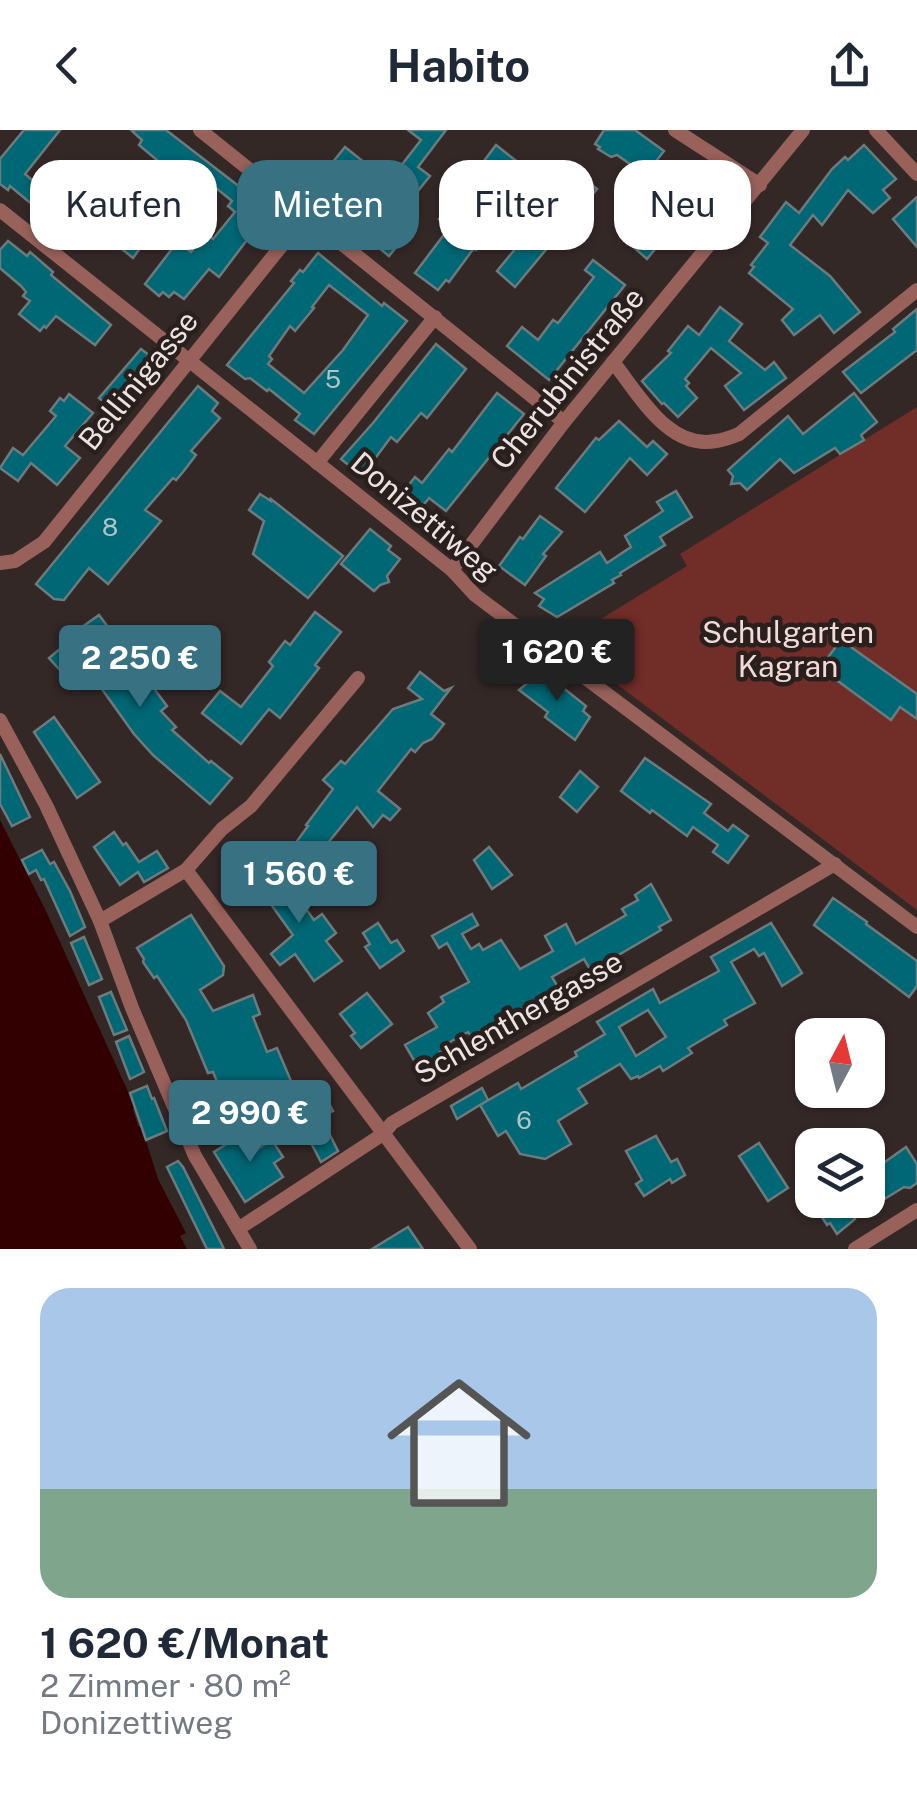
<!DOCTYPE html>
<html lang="de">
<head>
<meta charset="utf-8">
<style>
  :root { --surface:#fff; --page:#f2f2f3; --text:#1f2937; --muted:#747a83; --accent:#377182 }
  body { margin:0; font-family:"Public Sans",sans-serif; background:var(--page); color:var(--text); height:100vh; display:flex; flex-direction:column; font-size:38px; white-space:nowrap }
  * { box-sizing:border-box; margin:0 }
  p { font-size:32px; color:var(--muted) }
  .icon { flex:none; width:55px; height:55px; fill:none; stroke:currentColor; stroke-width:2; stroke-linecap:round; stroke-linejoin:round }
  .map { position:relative; height:1119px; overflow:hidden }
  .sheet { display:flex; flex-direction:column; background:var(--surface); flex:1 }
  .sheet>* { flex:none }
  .hud { position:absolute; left:30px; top:30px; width:858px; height:90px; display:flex; gap:20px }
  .needle { width:65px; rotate:7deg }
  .buttons { position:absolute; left:795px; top:888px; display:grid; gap:20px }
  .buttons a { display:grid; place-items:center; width:90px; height:90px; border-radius:20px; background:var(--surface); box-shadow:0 2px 8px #0004; font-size:50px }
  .price { position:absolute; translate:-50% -85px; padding:0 22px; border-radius:10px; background:var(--accent); color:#fff; font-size:32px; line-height:65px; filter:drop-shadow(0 2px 5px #0008) }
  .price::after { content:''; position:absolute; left:50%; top:60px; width:30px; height:22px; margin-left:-15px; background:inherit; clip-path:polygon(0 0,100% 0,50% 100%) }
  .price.active { background:#222; color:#fff }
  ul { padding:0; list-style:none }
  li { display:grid; align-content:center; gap:20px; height:530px; padding:0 40px }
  li span { display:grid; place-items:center; height:310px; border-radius:30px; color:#555 }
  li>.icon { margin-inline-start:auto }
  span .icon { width:180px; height:180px; fill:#fffc; stroke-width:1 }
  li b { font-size:42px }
  .tag { padding:0 35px; border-radius:30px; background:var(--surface); box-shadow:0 2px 8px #0004; font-size:35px; line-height:90px }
  .tag.active { background:var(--accent); color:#fff }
  header { display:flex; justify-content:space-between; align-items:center; height:130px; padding:0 40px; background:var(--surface); font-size:45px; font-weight:700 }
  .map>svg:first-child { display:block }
  .green { fill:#712d27 }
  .water { fill:#320001 }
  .building { fill:#006775; stroke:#6c7b7d; stroke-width:2.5; fill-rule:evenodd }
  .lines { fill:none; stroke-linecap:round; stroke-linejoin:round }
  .minor { stroke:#98615a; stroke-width:14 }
  .labels { text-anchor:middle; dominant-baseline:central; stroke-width:9; stroke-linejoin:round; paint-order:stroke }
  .number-label { font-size:25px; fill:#b1c5c8 }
  .street-label { font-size:30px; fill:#ece4e3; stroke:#291f1d }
  .park-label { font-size:30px; fill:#f1dad7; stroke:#291f1d }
</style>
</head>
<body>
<header><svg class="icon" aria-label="back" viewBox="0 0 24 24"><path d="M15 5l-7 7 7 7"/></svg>Habito<svg class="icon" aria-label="share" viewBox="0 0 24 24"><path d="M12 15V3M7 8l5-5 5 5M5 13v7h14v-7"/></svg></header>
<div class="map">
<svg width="917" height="1119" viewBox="0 0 917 1119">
  <rect width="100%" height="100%" fill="#342827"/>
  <path class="green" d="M917 277V780L562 513 687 436 680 424Z"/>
  <path class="water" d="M0 690 45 779 135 977 133 979 138 996 142 998 158 1049 186 1103 180 1106 187 1119H0Z"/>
  <g class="building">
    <path d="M24 0H60L25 44 46 62 56 50 69 60 63 67 94 94 76 115 32 79 34 76 10 56 8 60 0 54V29Z"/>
    <path d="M131 0H166L271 81 261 96 259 94 219 147 209 139 184 169 174 162 169 167 163 162 159 166 145 154 178 111 191 122 198 113 201 116 209 106 213 109 235 82 228 76 232 71 205 49 198 58 189 52 185 57 168 43 170 41 139 15 142 10Z"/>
    <path d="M408 0H446L418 37 430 46 413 67 390 50 421 10Z"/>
    <path d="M604 0H635L664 21 657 30 700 64 647 129 620 105 641 79 645 82 664 58 617 25 611 27 598 19 600 17 595 14Z"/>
    <path d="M496 15 515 30 495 54 477 40Z"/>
    <path d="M864 15 896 49 883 60 890 68 873 83 848 60 822 95 813 85 790 115 830 146 860 182 834 203 820 185 794 205 782 190 793 179 749 143 754 137 751 135 768 113 760 107 786 72 799 83 832 39 845 27 848 30Z"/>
    <path d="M345 17 370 37 350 63 324 43Z"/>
    <path d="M566 35 597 59 586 73 581 69 561 94 556 102 559 104 515 157 497 141 557 68 549 63 558 51 556 48Z"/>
    <path d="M917 67V117L893 89Z"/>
    <path d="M455 69 460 73 462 71 495 97 476 120 474 118 449 152 446 150 438 160 415 143 449 98 439 89Z"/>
    <path d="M381 78 393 87 389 92 406 105 389 126 358 101 375 81 377 84Z"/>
    <path d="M150 80 161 89 133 128 102 103 117 85 135 99Z"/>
    <path d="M8 111 27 126 30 122 53 142 51 145 111 195 95 215 56 186 46 198 44 196 40 201 19 184 30 171 23 166 26 162 21 156 0 138V120Z"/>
    <path d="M318 123 382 176 384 173 407 191 314 304 295 290 300 284 269 259 267 261 250 248 245 249 227 235 294 153 291 151 300 140 303 142ZM329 155 368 185 343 220 304 263 268 234 272 229 269 226 290 196 295 201 314 178 312 177Z"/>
    <path d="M593 130 625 155 549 250 507 216 522 197 538 210 553 190 558 193 594 147 585 140Z"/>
    <path d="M720 177 742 194 729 211 765 240 774 232 786 248 744 280 725 256 741 243 711 218 685 249 689 253 686 256 697 268 678 287 664 273 662 274 642 251 671 223 668 221 688 196 699 205Z"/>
    <path d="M917 179V220L861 263 843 242 895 202 893 199Z"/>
    <path d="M436 214 466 239 427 288 421 283 397 312 391 307 362 346 341 329 373 293Z"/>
    <path d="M141 219 159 233 122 279 116 274 112 278 99 268Z"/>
    <path d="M198 256 218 273 212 281 220 288 191 321 196 325 183 342 176 350 173 348 145 380 161 391 108 454 89 438 64 470 54 469 36 454Z"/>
    <path d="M497 263 524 284 446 381 429 368 415 385 396 371 415 347 422 353 449 319 452 322Z"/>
    <path d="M854 263 877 292 861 305 864 310 840 324 835 318 794 343 780 329 747 360 740 353 731 354 733 346 728 340 788 286 803 304Z"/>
    <path d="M69 264 93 283 65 316 80 328 57 355 31 333 18 351 0 338 13 318 23 325 56 286 50 281 60 268 64 271Z"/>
    <path d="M619 291 647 317 653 311 667 324 647 345 630 328 585 382 556 358 596 308 599 310Z"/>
    <path d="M676 361 692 387 660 407 665 415 620 443 621 445 612 450 614 453 557 487 539 476 544 469 535 463 600 422 607 433 631 417 625 406 663 381 657 372Z"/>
    <path d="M260 364 271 371V369L343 426 308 468 253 424 264 391 249 380Z"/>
    <path d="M540 386 562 402 543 424 546 426 525 455 499 436 520 407 523 409Z"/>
    <path d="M370 399 391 416 388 420 400 429 387 446 389 452 380 455 374 461 341 434Z"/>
    <path d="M315 482 341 502 315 535 319 538 280 588 269 579 241 614 202 583 220 561 241 577 273 536 269 532 285 511 290 515Z"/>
    <path d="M99 485 111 501 90 518 117 547 135 533 167 576 161 581 176 597 172 600 209 633 211 631 232 648 210 674 153 625 134 604 94 548 90 552 80 540 70 551 49 528 74 507 72 504Z"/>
    <path d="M841 510 917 564V589L900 577 891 590 820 538Z"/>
    <path d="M542 541 586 576 583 581 590 587 575 610 545 587 548 582 519 560Z"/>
    <path d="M420 542 444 561 451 558 431 584 444 594 432 609 423 613 415 622 411 619 378 661 400 679 390 690 383 685 373 697 357 677 315 729 297 711 308 696 306 695 333 659 323 650 341 631 345 634 393 579 422 569 408 558Z"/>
    <path d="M54 587 100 652 77 668 34 602Z"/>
    <path d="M0 624 30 687 12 696 0 674Z"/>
    <path d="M645 628 711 674 704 683 728 701 733 695 748 706 728 733 713 722 718 715 693 697 687 706 652 680 650 683 621 661Z"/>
    <path d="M580 641 598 657 577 682 560 667Z"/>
    <path d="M114 702 123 715 126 713 139 732 157 721 168 738 144 752 138 742 120 755 94 717Z"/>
    <path d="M489 717 512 745 492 759 474 730Z"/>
    <path d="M42 720 50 734 54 732 70 761 85 797 70 806 44 749 41 750 36 740 29 744 22 730Z"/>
    <path d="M273 735 285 746 294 749 296 753 293 761 314 790 322 784 336 803 326 811 342 831 314 851 295 824 280 835 271 824 293 805 270 773 264 772 265 765 253 750Z"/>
    <path d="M651 754 671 790 659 797 661 800 591 841 584 829 552 847 558 857 501 891 471 906 468 902 441 917 443 921 440 922 445 930 422 944 405 915 437 897 428 883 444 872 441 867 469 852 447 813 439 818 432 806 472 784 478 795 462 804 471 819 479 814 483 820 501 810 520 839 553 821 545 806 566 794 576 814 626 785 622 779 638 770 635 765Z"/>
    <path d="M833 768 867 792 866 794 917 831V856L909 867 814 795Z"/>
    <path d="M191 785 224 836 223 845 200 860 213 881 253 865 260 884 253 887 267 922 277 918 302 977 325 966 333 981 321 987 338 1021 321 1032 302 996 293 1000 278 971 233 990 213 942 208 943 186 890 157 846 154 848 143 832 144 829 137 818Z"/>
    <path d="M378 793 391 813 397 810 404 821 380 838 365 817 370 814 363 803Z"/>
    <path d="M771 793 802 843 782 856 764 823 759 826 754 819 731 832 755 873 724 890 727 895 688 918 692 923 663 941 660 936 639 948 638 946 631 949 620 934 578 959 587 973 558 991 571 1014 545 1029 520 1024 506 1001 498 1006 480 975 518 953 521 959 577 926 575 922 605 904 597 892 653 859 660 873 719 841 711 827ZM648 880 666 907 636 926 619 897Z"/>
    <path d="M84 807 102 849 89 855 71 813Z"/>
    <path d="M111 862 127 900 114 905 99 867Z"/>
    <path d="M367 863 392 894 361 918 351 906 355 903 340 884Z"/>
    <path d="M129 906 144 942 130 949 116 912Z"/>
    <path d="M147 956 152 969 154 968 167 1001 146 1010 130 963Z"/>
    <path d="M482 958 488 970 457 989 451 976Z"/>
    <path d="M249 1000 259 1018 272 1010 283 1027 274 1033 283 1047 245 1072 214 1022Z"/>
    <path d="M656 1006 671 1032 677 1029 685 1045 672 1053 670 1049 644 1066 636 1054 642 1050 626 1021Z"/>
    <path d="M759 1013 788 1058 768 1071 739 1026Z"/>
    <path d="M906 1017 917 1034V1053L910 1058 904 1057 878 1073 868 1057V1044Z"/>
    <path d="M178 1031 183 1037 224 1119H207L167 1037Z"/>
    <path d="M811 1070H843L855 1089 837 1104 830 1093 827 1095Z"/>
    <path d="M408 1097 423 1119H372Z"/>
  </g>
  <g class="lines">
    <g class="minor">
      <path d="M200 0 564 292"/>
      <path d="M675 0 760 55"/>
      <path d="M876 0 917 44"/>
      <path d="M0 80 452 440 475 465 917 797"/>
      <path d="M613 232C639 264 668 320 716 311 724 310 732 307 739 304L917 160"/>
      <path d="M317 333 435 187"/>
      <path d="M0 433 15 431 44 412 307 84"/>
      <path d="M452 440 564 292 803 0"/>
      <path d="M0 590 46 675 100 791 132 878 195 1026 250 1119"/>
      <path d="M186 740 470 1119"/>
      <path d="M100 791 186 740 222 699 251 676 358 548"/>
      <path d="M238 1099 383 1004 392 993 835 734"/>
      <path d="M855 1119 917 1080"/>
    </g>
  </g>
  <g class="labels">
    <g class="number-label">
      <text x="333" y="249">5</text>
      <text x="110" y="397">8</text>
      <text x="524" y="990">6</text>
    </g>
    <g class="street-label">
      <text transform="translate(567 248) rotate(-51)">Cherubinistraße</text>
      <text transform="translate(138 250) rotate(-51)">Bellinigasse</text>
      <text transform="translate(425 386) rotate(40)">Donizettiweg</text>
      <text transform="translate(518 887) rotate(-30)">Schlenthergasse</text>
    </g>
    <g class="park-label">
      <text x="788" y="502">Schulgarten<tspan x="788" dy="34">Kagran</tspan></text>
    </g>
  </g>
</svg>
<div class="buttons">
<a><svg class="needle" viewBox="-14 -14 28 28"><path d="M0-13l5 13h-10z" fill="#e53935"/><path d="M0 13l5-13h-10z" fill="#747a83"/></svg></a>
<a><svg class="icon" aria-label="layers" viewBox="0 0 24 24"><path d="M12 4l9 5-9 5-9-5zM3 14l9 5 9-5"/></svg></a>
</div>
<b class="price active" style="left:557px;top:574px">1 620 €</b>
<b class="price" style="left:140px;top:580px">2 250 €</b>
<b class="price" style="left:299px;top:796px">1 560 €</b>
<b class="price" style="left:250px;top:1035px">2 990 €</b>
<div class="hud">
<a class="tag">Kaufen</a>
<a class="tag active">Mieten</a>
<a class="tag">Filter</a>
<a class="tag">Neu</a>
</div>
</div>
<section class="sheet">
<ul>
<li><span style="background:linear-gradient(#a9c7e8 65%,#7fa58c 0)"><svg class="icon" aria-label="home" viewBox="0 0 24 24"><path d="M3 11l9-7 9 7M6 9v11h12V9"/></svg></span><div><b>1 620 €/Monat</b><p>2 Zimmer · 80 m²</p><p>Donizettiweg</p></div></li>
</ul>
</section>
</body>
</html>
